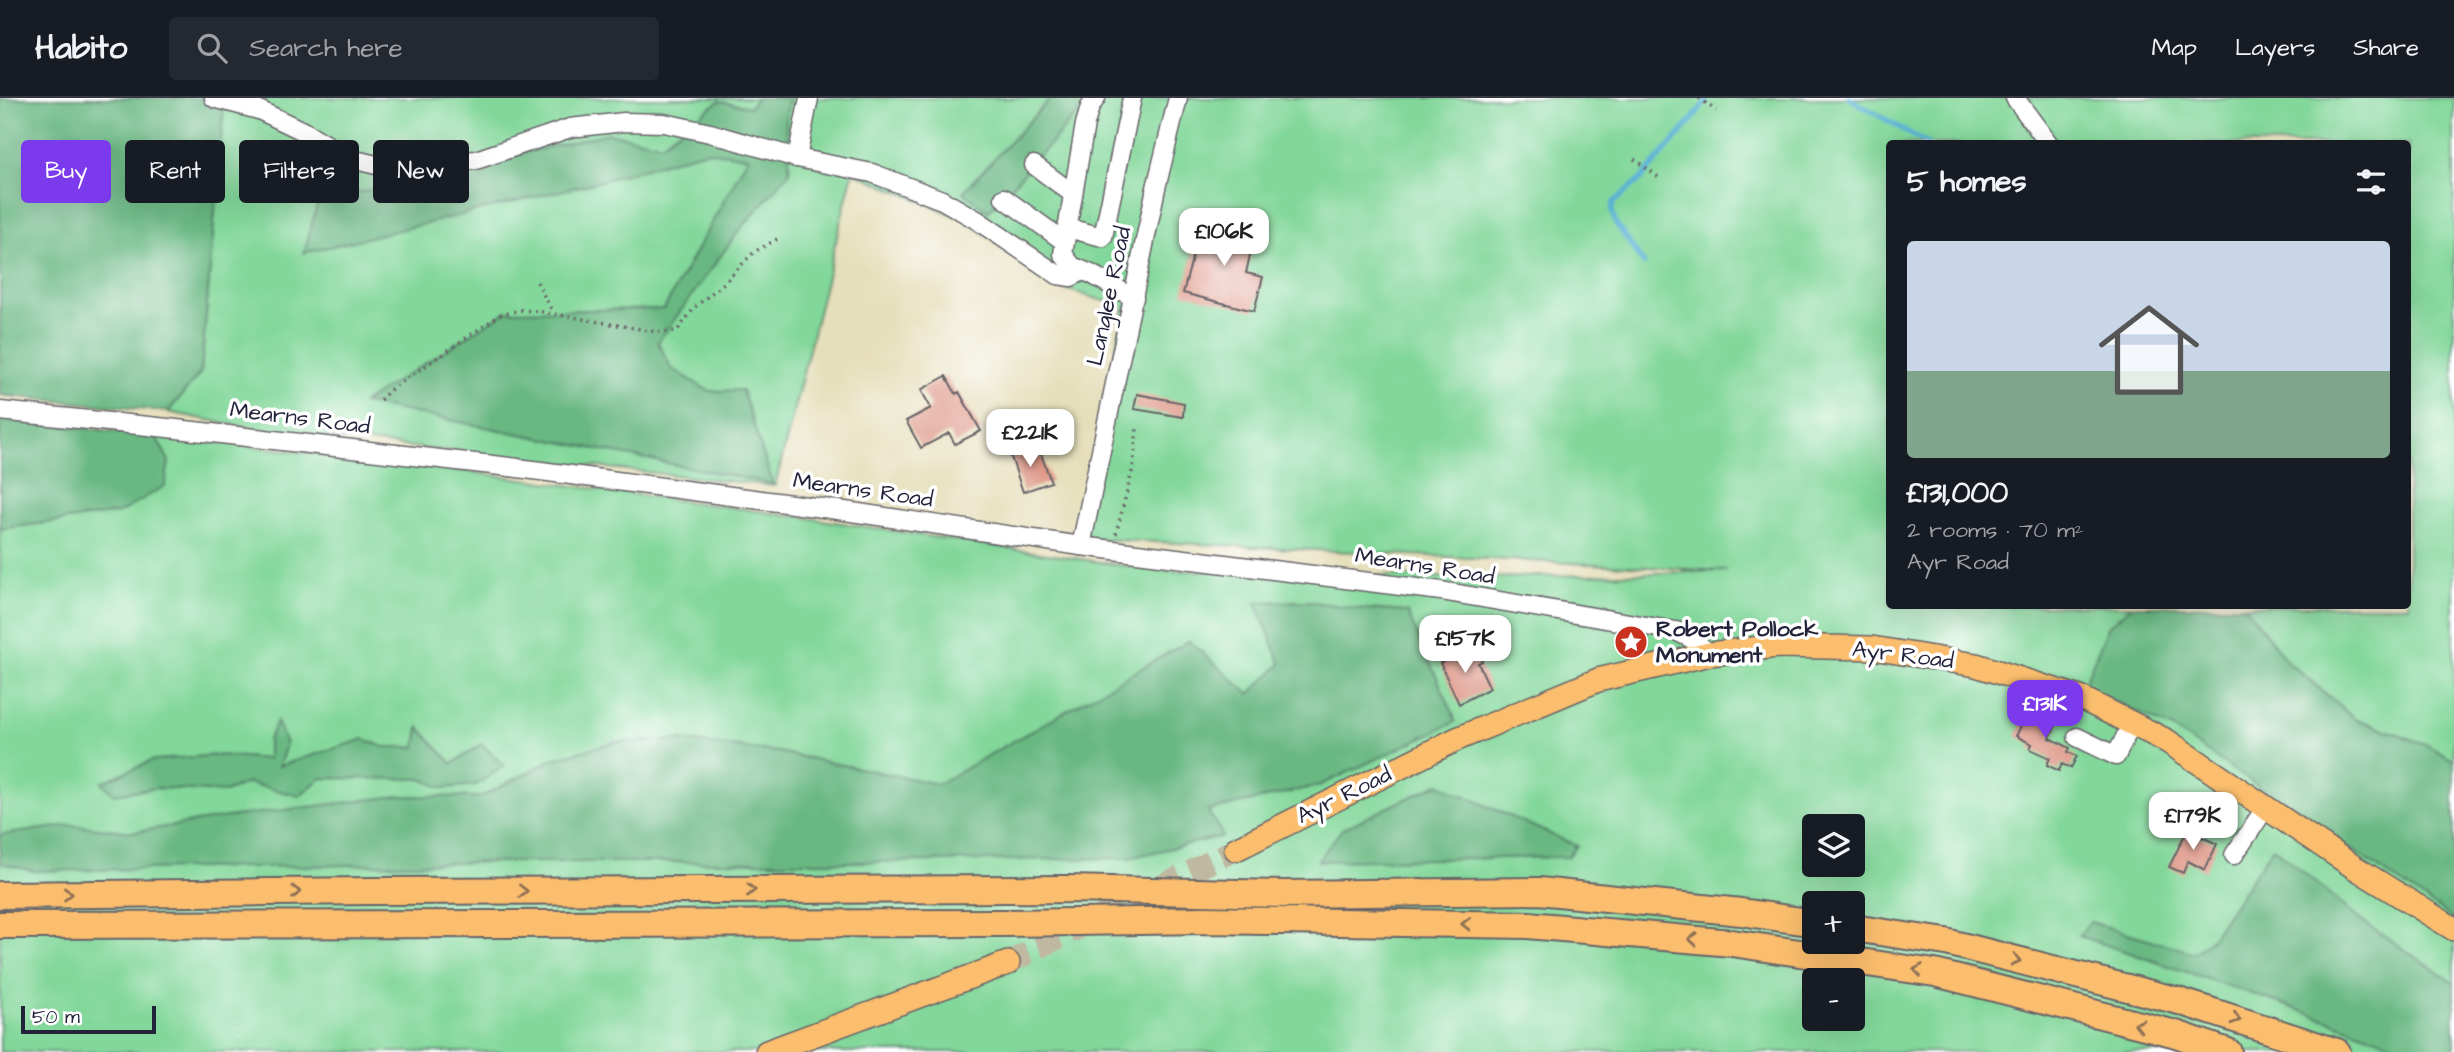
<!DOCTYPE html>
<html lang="en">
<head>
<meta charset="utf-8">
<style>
  :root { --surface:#171b24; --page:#242831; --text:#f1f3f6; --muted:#9ea1a6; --line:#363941; --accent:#7c3aed }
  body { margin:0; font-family:"Architects Daughter",sans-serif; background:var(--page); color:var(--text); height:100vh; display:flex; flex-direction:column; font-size:26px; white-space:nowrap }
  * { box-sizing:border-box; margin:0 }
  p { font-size:23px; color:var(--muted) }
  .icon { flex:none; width:38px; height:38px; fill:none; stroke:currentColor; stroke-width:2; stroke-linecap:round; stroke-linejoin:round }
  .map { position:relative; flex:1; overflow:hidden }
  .sheet { position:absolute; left:1886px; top:42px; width:525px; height:469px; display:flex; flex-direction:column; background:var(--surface); border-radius:7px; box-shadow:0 7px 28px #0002 }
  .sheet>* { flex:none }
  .banner { position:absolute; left:21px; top:42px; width:665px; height:63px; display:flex; gap:14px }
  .tools { position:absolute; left:1802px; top:716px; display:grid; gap:14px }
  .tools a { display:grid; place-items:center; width:63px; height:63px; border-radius:7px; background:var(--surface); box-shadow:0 7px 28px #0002; font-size:35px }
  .scale { position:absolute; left:21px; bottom:18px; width:135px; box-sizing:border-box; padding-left:7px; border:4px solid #22223b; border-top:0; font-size:19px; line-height:24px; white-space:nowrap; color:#22223b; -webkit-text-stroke:5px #fff; paint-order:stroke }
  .price { position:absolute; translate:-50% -60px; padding:0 16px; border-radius:14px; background:#fff; color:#222; font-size:23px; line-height:46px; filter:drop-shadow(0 2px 4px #0008) }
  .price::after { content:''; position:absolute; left:50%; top:42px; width:21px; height:16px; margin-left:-10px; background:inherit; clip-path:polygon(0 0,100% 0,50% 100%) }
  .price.selected { background:var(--accent); color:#fff }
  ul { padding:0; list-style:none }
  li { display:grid; align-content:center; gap:14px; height:371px; padding:0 21px }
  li+li { border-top:2px solid var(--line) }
  li span { display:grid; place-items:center; height:217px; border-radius:7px; color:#555 }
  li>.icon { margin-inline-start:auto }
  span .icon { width:126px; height:126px; fill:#fffc; stroke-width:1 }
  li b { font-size:30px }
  h2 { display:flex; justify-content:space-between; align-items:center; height:84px; padding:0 21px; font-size:30px }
  .tag { padding:0 24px; border-radius:7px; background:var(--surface); box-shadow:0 7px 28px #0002; font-size:24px; line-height:63px }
  .tag.selected { background:var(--accent); color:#fff }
  header { display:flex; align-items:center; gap:42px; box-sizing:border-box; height:98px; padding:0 35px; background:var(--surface); border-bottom:2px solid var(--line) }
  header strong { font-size:33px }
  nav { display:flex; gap:38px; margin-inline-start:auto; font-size:24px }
  .search { width:490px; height:63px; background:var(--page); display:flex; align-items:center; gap:18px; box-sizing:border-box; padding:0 24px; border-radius:7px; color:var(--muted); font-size:26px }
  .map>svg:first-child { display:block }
  .green { fill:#82d79a; stroke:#527c6a; stroke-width:2; fill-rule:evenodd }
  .forest { fill:#69b882; stroke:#466d5e; stroke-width:2 }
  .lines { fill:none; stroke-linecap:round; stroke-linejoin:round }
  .stream { stroke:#59b1d6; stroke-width:5 }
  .building { fill:#de9585 }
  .major-tunnel { stroke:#bfb9a1; stroke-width:23; stroke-dasharray:23 11; stroke-linecap:butt }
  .minor-casing { stroke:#676468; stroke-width:21 }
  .major-casing { stroke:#676468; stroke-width:26 }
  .highway-casing { stroke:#676468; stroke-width:30 }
  .path { stroke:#676468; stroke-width:3.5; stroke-dasharray:2 5; stroke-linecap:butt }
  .minor { stroke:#fff; stroke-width:18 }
  .major { stroke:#fbbe6e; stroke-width:23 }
  .highway { stroke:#fbbe6e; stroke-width:26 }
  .oneway { stroke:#8e7054 }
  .labels { text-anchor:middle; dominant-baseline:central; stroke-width:7; stroke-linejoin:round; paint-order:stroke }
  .street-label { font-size:23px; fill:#22223b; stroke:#fff }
  .poi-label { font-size:23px; font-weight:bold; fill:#22223b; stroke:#fff; text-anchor:start }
</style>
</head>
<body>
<header>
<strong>Habito</strong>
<div class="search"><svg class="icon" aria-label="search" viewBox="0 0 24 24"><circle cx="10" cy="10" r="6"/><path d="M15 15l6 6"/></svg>Search here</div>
<nav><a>Map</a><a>Layers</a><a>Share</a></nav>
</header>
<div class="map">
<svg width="2454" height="954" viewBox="0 0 2454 954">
  <rect width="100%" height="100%" fill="#fff"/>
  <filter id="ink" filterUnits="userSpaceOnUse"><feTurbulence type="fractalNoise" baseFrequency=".0143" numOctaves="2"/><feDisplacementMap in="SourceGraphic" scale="14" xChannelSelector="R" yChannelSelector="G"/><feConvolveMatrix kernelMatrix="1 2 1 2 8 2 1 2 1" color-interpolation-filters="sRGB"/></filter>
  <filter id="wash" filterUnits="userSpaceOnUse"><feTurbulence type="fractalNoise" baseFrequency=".00686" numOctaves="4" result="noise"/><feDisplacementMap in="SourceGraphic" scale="28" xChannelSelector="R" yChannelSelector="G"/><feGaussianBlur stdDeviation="1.57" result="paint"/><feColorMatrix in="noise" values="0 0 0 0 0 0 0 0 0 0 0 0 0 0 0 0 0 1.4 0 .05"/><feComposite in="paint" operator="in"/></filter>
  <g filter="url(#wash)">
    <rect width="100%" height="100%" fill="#e6dfbb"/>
    <path class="green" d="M200 0H2454V954H0V322L155 337 471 374 808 420 1152 472 1481 480 1728 473 1079 440 1124 209 1062 190 963 121 853 74 775 388 264 333 168 314 201 274 224 6ZM1890 46H2408V508H1890ZM1815 728H1853V766H1815ZM1815 805H1853V844H1815ZM1815 882H1853V920H1815Z"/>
    <g class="forest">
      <path d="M0 0H200L224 7 201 274 168 314 0 297Z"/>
      <path d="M756 0H789L786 22 790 74 738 134 658 244 671 270 709 293 742 292 773 386 363 305 507 213 664 211 748 59 706 53 597 84 304 155 318 104 608 35 661 46 719 3 750 9Z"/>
      <path d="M1051 0H1092L988 114 963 94Z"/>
      <path d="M0 322 155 337 169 363 165 388 119 415 0 431Z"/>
      <path d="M1307 503 1354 510 1407 514 1453 615 1455 624 1321 687 1208 713 1223 738 1129 760 864 764H505L34 773 0 765V737L71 727 134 734 227 719 398 698 481 699 553 661 615 644 680 642 778 654 938 686 1189 543 1249 596 1281 566 1256 504Z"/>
      <path d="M2132 508H2245L2285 561 2354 620 2425 646 2454 662V821L2175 632 2083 588 2109 527Z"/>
      <path d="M277 623 286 646 279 668 364 641 384 649H416L419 629 452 666 482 646 504 668 476 687 443 690 421 681 321 680 299 698 248 685 225 694 158 690 113 696 102 684 154 662 218 657 268 661V642Z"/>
      <path d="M1438 686 1577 748 1568 759 1318 763 1342 731Z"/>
      <path d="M2273 749 2359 821 2454 885V954H2416L2279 905 2079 838 2090 824 2195 855 2212 839Z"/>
    </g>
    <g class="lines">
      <g class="stream">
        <path d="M1849 0 1928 46"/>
        <path d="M1644 166 1615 124 1612 112 1614 104 1642 80 1692 22 1708 0"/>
      </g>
    </g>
    <g id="blocks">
      <g class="building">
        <path d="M1230 121 1247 126 1242 141 1253 144 1246 175 1263 179 1254 213 1183 195 1200 130 1226 137Z"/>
        <path d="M946 278 956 296 959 294 981 333 955 346 949 335 921 350 906 323 931 310 921 292Z"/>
        <path d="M1137 296 1184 305 1183 319 1134 311Z"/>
        <path d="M1030 349 1032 355 1040 353 1051 384 1023 394 1010 356Z"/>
        <path d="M1475 548 1482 563 1478 565 1490 590 1459 606 1440 565Z"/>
        <path d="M2028 613 2042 619 2048 617 2055 620 2057 625 2050 640 2070 650 2068 654 2077 658 2071 670 2062 666 2059 673 2047 667 2050 660 2030 651 2032 646 2016 638Z"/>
        <path d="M2187 732 2217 746 2205 772 2188 763 2183 775 2169 769Z"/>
      </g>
    </g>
  </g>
  <g filter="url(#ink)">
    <use href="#blocks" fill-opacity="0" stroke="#676468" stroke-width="2"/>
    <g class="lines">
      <path class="major-tunnel" d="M1008 865 1236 751"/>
      <defs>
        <g id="minor">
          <path d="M214 0 259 12 307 35 351 61 385 69 476 62 570 30 624 24 664 25 710 35 797 60 872 75 942 102 977 122 1058 177 1071 179 1083 173"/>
          <path d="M1096 0 1090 9 1085 26 1063 156 1072 168 1091 176 1134 200"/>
          <path d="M2015 0 2049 46"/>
          <path d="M797 60 809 0"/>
          <path d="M1034 67 1073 96"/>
          <path d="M1004 100 1065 144"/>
          <path d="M1067 130 1103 139 1132 0"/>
          <path d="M0 313 168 330 510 369 838 412 1081 448 1441 493 1676 533 1692 541 1710 556"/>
          <path d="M1081 448 1156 90 1178 0"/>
          <path d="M2077 639 2116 658 2132 625"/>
          <path d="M2234 757 2266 709"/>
        </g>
        <g id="major">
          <path d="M1236 751 1457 641 1598 582 1710 556 1778 548 1872 550 1976 567 2083 601 2167 643 2354 769 2454 831"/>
          <path d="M767 954 1008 865"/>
        </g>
        <g id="highway">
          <path d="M0 797 373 793 1069 791 1283 796 1539 793 1741 814 1815 825"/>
          <path d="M0 827 1006 825 1206 822 1528 827 1732 845 1935 875 2176 936 2228 954"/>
          <path d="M1853 830 1946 844 2179 903 2337 954"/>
        </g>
      </defs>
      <use href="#minor" class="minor-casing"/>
      <use href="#major" class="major-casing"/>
      <use href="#highway" class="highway-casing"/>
      <g class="path">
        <path d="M1699 0 1716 13"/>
        <path d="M1634 61 1661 81"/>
        <path d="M537 184 553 215"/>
        <path d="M380 302 390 292 500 217 520 212 537 213 657 234 677 233 695 209 725 184 754 154 781 139"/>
        <path d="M1116 436 1133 370 1137 330"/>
      </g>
      <use href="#minor" class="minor"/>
      <use href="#major" class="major"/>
      <use href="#highway" class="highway"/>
    </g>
    <defs><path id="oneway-chevron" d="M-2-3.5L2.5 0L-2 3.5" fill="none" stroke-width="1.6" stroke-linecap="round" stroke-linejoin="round" transform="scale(1.75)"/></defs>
    <g class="oneway">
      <use href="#oneway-chevron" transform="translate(751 792)"/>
      <use href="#oneway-chevron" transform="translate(523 793)"/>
      <use href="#oneway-chevron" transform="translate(296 794) rotate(-1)"/>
      <use href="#oneway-chevron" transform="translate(68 796) rotate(-1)"/>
      <use href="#oneway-chevron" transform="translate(1466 826) rotate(-179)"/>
      <use href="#oneway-chevron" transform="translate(1693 841) rotate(-175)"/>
      <use href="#oneway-chevron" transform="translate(2016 862) rotate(14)"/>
      <use href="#oneway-chevron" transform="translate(1918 872) rotate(-172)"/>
      <use href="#oneway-chevron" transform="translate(2236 921) rotate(18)"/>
      <use href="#oneway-chevron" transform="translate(2139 927) rotate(-166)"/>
    </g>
  </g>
  <defs>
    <symbol id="sight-disc" viewBox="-11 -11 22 22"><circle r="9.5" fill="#c8321e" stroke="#fff"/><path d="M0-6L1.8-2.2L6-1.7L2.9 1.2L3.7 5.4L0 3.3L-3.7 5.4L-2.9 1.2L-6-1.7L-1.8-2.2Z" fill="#fff"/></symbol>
  </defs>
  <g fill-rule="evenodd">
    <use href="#sight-disc" x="1612" y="525" width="38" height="38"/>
  </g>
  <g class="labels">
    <g class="street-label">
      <text transform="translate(1109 198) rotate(-78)">Langlee Road</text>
      <text transform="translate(300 320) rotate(7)">Mearns Road</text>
      <text transform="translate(863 392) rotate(8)">Mearns Road</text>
      <text transform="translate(1425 468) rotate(9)">Mearns Road</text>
      <text transform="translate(1903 557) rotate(7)">Ayr Road</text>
      <text transform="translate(1344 697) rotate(-26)">Ayr Road</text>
    </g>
    <g class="poi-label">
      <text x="1656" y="531">Robert Pollock<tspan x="1656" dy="26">Monument</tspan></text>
    </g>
  </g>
</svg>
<div class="tools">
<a><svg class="icon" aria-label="layers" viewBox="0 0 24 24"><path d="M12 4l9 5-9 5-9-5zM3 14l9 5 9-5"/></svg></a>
<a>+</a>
<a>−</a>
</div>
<div class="scale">50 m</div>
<b class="price" style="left:1224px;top:170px">£106K</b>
<b class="price" style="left:1030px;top:371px">£221K</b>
<b class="price" style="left:1465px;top:577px">£157K</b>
<b class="price selected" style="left:2045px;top:642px">£131K</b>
<b class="price" style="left:2193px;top:754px">£179K</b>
<div class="banner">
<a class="tag selected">Buy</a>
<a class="tag">Rent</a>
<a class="tag">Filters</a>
<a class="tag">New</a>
</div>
<section class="sheet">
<h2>5 homes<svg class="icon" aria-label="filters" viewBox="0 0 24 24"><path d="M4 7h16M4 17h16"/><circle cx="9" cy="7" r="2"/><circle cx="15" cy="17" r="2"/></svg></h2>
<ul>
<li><span style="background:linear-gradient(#c9d6e8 60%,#7fa58c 0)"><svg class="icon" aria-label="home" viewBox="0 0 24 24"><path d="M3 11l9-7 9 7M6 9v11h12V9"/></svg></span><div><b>£131,000</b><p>2 rooms · 70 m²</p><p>Ayr Road</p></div></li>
</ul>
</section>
</div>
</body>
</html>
